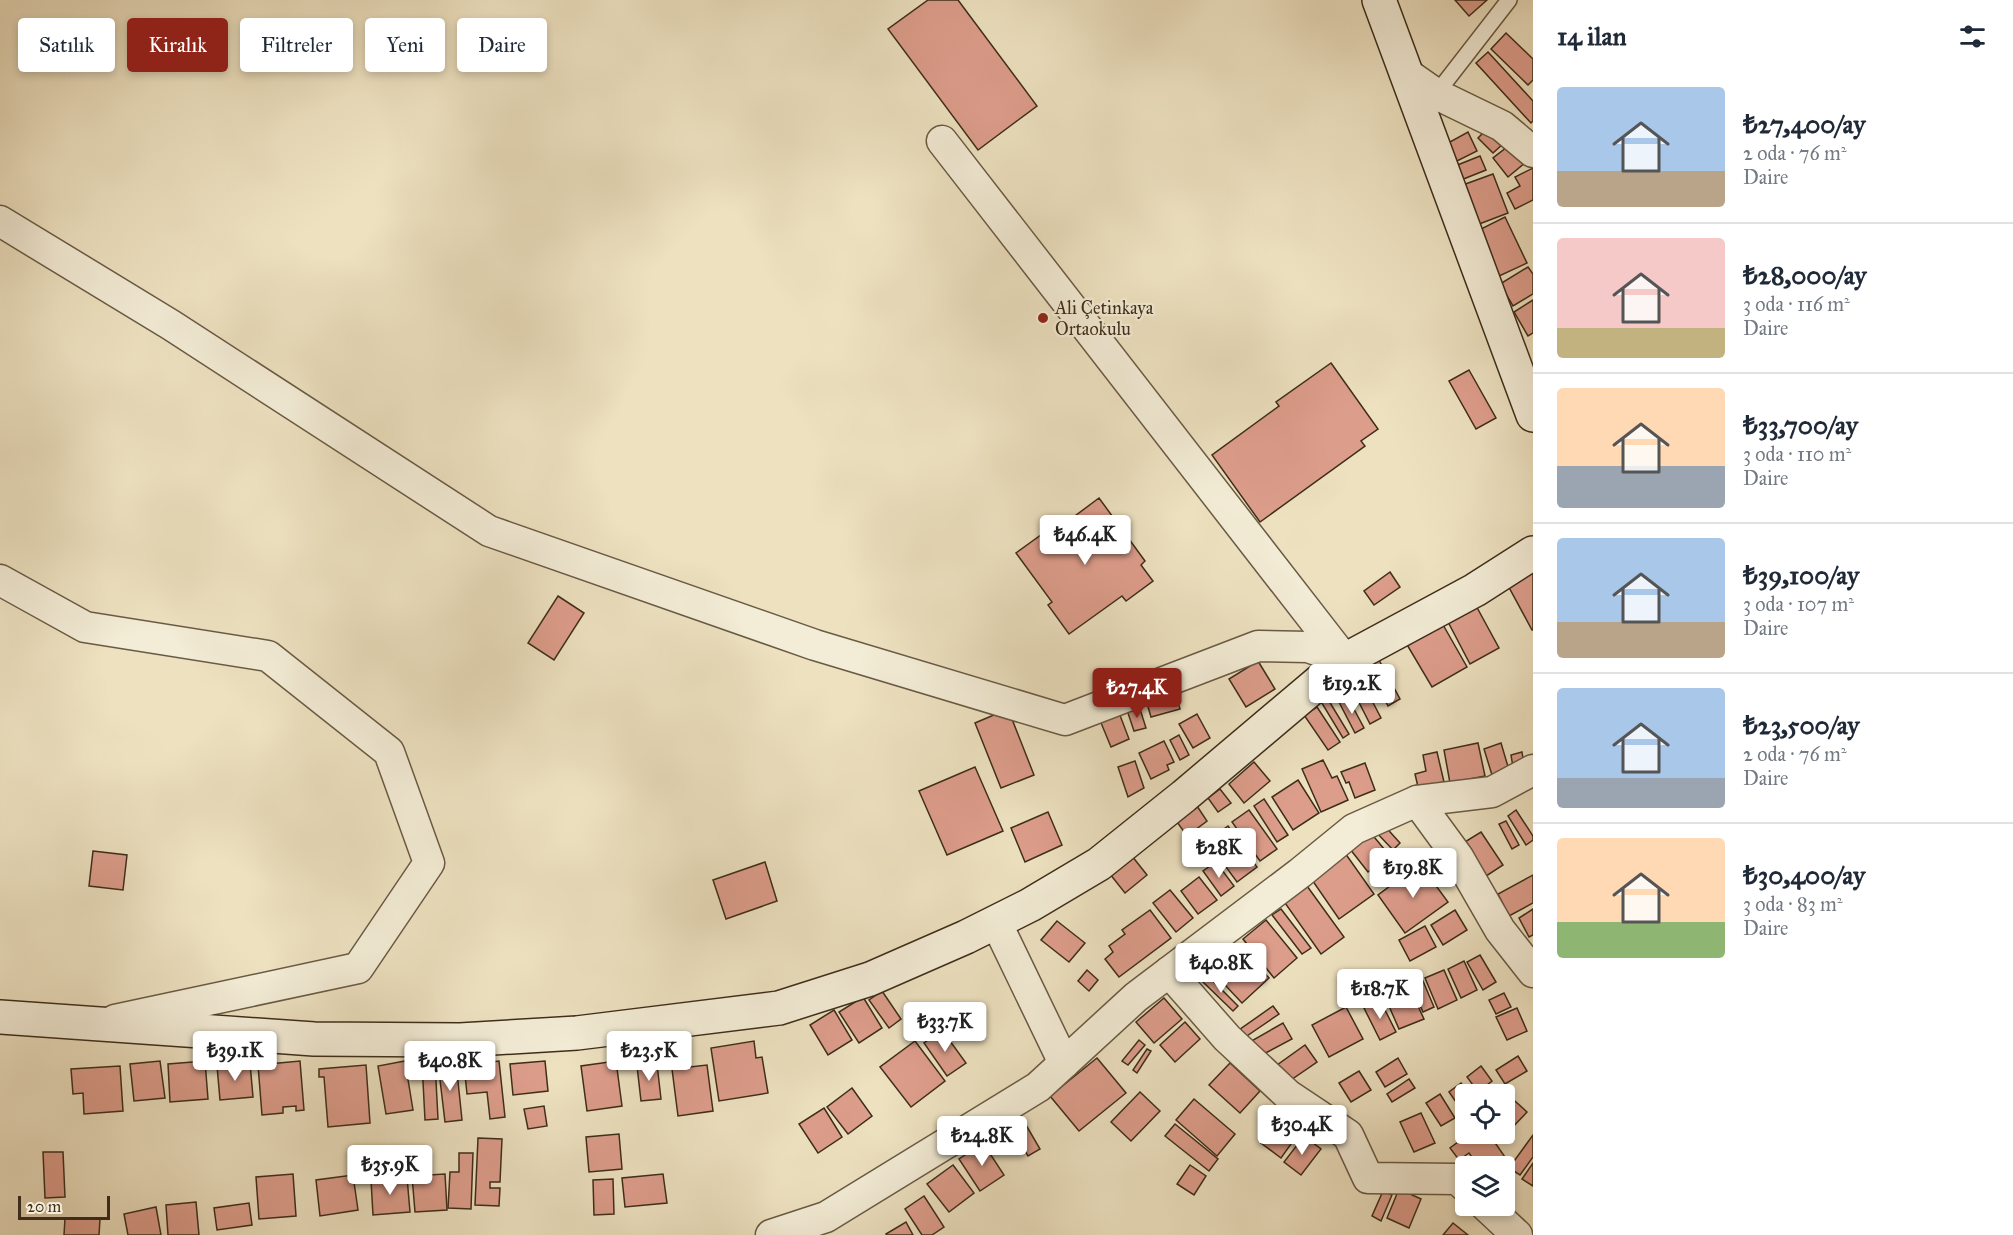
<!DOCTYPE html>
<html lang="tr">
<head>
<meta charset="utf-8">
<style>
  :root { --surface:#fff; --page:#f6f6f7; --text:#1f2937; --muted:#747a83; --line:#e0e1e3; --accent:#8f2418 }
  body { margin:0; font-family:"IM FELL Great Primer",serif; background:var(--page); color:var(--text); height:100vh; display:flex; flex-direction:column; font-size:22px; white-space:nowrap }
  * { box-sizing:border-box; margin:0 }
  p { font-size:20px; color:var(--muted) }
  .icon { flex:none; width:33px; height:33px; fill:none; stroke:currentColor; stroke-width:2; stroke-linecap:round; stroke-linejoin:round }
  .map { position:relative; flex:1; overflow:hidden }
  .details { display:flex; flex-direction:column; background:var(--surface); width:480px }
  .details>* { flex:none }
  .guide { position:absolute; left:18px; top:18px; width:570px; height:54px; display:flex; gap:12px }
  .buttons { position:absolute; left:1455px; top:1084px; display:grid; gap:12px }
  .buttons a { display:grid; place-items:center; width:60px; height:60px; border-radius:6px; background:var(--surface); box-shadow:0 3px 9px #0003; font-size:30px }
  .scale { position:absolute; left:18px; bottom:15px; width:92px; box-sizing:border-box; padding-left:6px; border:3px solid #3d2d1a; border-top:0; font-size:16px; line-height:21px; white-space:nowrap; color:#3d2d1a; -webkit-text-stroke:4px #f3ecd6; paint-order:stroke }
  .price { position:absolute; translate:-50% -51px; padding:0 14px; border-radius:6px; background:#fff; color:#222; font-size:20px; line-height:39px; filter:drop-shadow(0 2px 3px #0008) }
  .price::after { content:''; position:absolute; left:50%; top:36px; width:18px; height:14px; margin-left:-9px; background:inherit; clip-path:polygon(0 0,100% 0,50% 100%) }
  .price.on { background:var(--accent); color:#fff }
  ul { padding:0; list-style:none }
  li { display:flex; align-items:center; gap:18px; height:150px; padding:0 24px }
  li+li { border-top:2px solid var(--line) }
  li span { display:grid; place-items:center; flex:none; width:168px; height:120px; border-radius:6px; color:#555 }
  li>.icon { margin-inline-start:auto }
  span .icon { width:72px; height:72px; fill:#fffc; stroke-width:1 }
  li b { font-size:26px }
  h2 { display:flex; justify-content:space-between; align-items:center; height:72px; padding:0 24px; font-size:26px }
  .tag { padding:0 21px; border-radius:6px; background:var(--surface); box-shadow:0 3px 9px #0003; font-size:21px; line-height:54px }
  .tag.on { background:var(--accent); color:#fff }
  main { display:flex; flex:1; min-height:0 }
  .map>svg:first-child { display:block }
  .building { fill:#dd9d8b; stroke:#3d2d1a; stroke-width:1.5 }
  .lines { fill:none; stroke-linecap:round; stroke-linejoin:round }
  .service-casing { stroke:#695a44; stroke-width:18 }
  .minor-casing { stroke:#695a44; stroke-width:33 }
  .secondary-casing { stroke:#3d2d1a; stroke-width:36 }
  .service { stroke:#f3ecd6; stroke-width:15 }
  .minor { stroke:#f3ecd6; stroke-width:30 }
  .secondary { stroke:#f3ecd6; stroke-width:33 }
  .poi-dot { fill:#8f2418; stroke:#f3ecd6; stroke-width:2 }
  .labels { text-anchor:middle; dominant-baseline:central; stroke-width:4.5; stroke-linejoin:round; paint-order:stroke }
  .poi-label { font-size:18px; fill:#3d2d1a; stroke:#f3ecd6; text-anchor:start }
</style>
</head>
<body>
<main>
<div class="map">
<svg width="1533" height="1235" viewBox="0 0 1533 1235">
  <rect width="100%" height="100%" fill="#ede1c0"/>
  <filter id="stains"><feTurbulence type="fractalNoise" baseFrequency=".00333" numOctaves="4"/><feColorMatrix values="0 0 0 0 .2 0 0 0 0 .09 0 0 0 0 .02 0 0 0 .5 -.17"/></filter>
  <radialGradient id="worn" r=".72"><stop offset=".6" stop-color="#630" stop-opacity="0"/><stop offset="1" stop-color="#630" stop-opacity=".3"/></radialGradient>
  <g class="building">
    <path d="M928 0H958L1037 106 978 150 888 29Z"/>
    <path d="M1455 0H1487L1469 16Z"/>
    <path d="M1506 33 1533 59V80L1528 85 1491 49Z"/>
    <path d="M1488 52 1533 101V121L1531 123 1476 63Z"/>
    <path d="M1489 127 1504 143 1493 153 1478 138Z"/>
    <path d="M1468 132 1477 151 1457 161 1448 143Z"/>
    <path d="M1511 144 1526 162 1508 177 1493 158Z"/>
    <path d="M1480 156 1486 170 1461 180 1455 166Z"/>
    <path d="M1533 168V200L1515 209 1507 193 1520 186 1515 177Z"/>
    <path d="M1493 174 1508 213 1474 226 1460 186Z"/>
    <path d="M1505 217 1527 263 1497 277 1475 232Z"/>
    <path d="M1528 267 1533 274V294L1513 306 1500 284Z"/>
    <path d="M1533 300V333L1528 336 1514 312Z"/>
    <path d="M1331 363 1378 429 1361 441 1365 446 1260 522 1212 455 1279 406 1276 402Z"/>
    <path d="M1469 370 1496 418 1476 429 1449 381Z"/>
    <path d="M1099 498 1145 561 1141 565 1153 581 1126 601 1122 596 1069 634 1048 605 1052 602 1016 553 1045 532 1048 536Z"/>
    <path d="M1533 565V630H1532L1505 580Z"/>
    <path d="M1390 572 1400 587 1374 605 1364 591Z"/>
    <path d="M558 596 584 613 554 660 528 643Z"/>
    <path d="M1474 602 1499 648 1470 664 1446 618Z"/>
    <path d="M1442 623 1467 667 1432 687 1406 643Z"/>
    <path d="M1379 660 1400 699 1388 706 1367 666Z"/>
    <path d="M1258 661 1275 689 1246 707 1229 679Z"/>
    <path d="M1356 670 1381 718 1370 724 1345 675Z"/>
    <path d="M1175 692 1180 709 1151 717 1146 700Z"/>
    <path d="M1326 696 1349 734 1343 738 1320 700Z"/>
    <path d="M1348 698 1364 728 1355 733 1339 702Z"/>
    <path d="M1139 706 1146 728 1134 731 1127 710Z"/>
    <path d="M1317 707 1340 742 1328 750 1304 715Z"/>
    <path d="M1008 709 1034 775 1001 788 975 723Z"/>
    <path d="M1118 710 1129 739 1111 747 1099 718Z"/>
    <path d="M1197 714 1210 738 1193 748 1179 724Z"/>
    <path d="M1179 735 1189 755 1180 760 1170 740Z"/>
    <path d="M1164 741 1174 762 1167 765 1169 770 1151 779 1139 753Z"/>
    <path d="M1478 743 1485 776 1450 783 1444 750Z"/>
    <path d="M1501 743 1509 770 1492 775 1484 749Z"/>
    <path d="M1437 752 1444 782 1418 787 1415 774 1426 771 1423 755Z"/>
    <path d="M1522 752 1524 765 1513 767 1511 755Z"/>
    <path d="M1323 760 1332 778 1337 776 1348 800 1321 812 1302 769Z"/>
    <path d="M1135 761 1144 788 1128 797 1118 767Z"/>
    <path d="M1254 762 1270 781 1244 803 1229 784Z"/>
    <path d="M1365 763 1375 790 1355 798 1349 782 1346 783 1341 772Z"/>
    <path d="M975 767 1003 831 947 855 919 791Z"/>
    <path d="M1298 780 1319 813 1293 830 1272 797Z"/>
    <path d="M1220 789 1231 803 1218 812 1208 798Z"/>
    <path d="M1264 799 1288 835 1277 842 1254 806Z"/>
    <path d="M1193 800 1207 821 1187 836 1172 815Z"/>
    <path d="M1249 810 1277 849 1260 861 1232 822Z"/>
    <path d="M1516 810 1533 836V840L1526 845 1508 816Z"/>
    <path d="M1048 812 1062 845 1025 862 1011 828Z"/>
    <path d="M1506 821 1519 845 1512 849 1499 824Z"/>
    <path d="M1382 823 1400 843 1393 850 1375 831Z"/>
    <path d="M1228 826 1257 867 1237 882 1207 841Z"/>
    <path d="M1370 832 1389 855 1368 872 1350 849Z"/>
    <path d="M1481 832 1503 865 1477 882 1455 848Z"/>
    <path d="M93 851 127 855 123 890 89 886Z"/>
    <path d="M1128 851 1147 875 1125 893 1106 869Z"/>
    <path d="M1345 853 1374 894 1339 919 1310 877Z"/>
    <path d="M765 862 777 901 726 919 713 880Z"/>
    <path d="M1216 862 1234 886 1221 896 1203 871Z"/>
    <path d="M1420 864 1448 902 1405 933 1378 895Z"/>
    <path d="M1533 875V903L1509 916 1498 894Z"/>
    <path d="M1199 877 1217 900 1198 914 1181 891Z"/>
    <path d="M1307 886 1344 937 1321 954 1285 903Z"/>
    <path d="M1170 890 1193 918 1176 932 1153 903Z"/>
    <path d="M1281 909 1311 948 1302 954 1272 915Z"/>
    <path d="M1533 909V935L1529 937 1519 918Z"/>
    <path d="M1150 910 1171 938 1119 977 1105 959 1113 952 1109 946 1125 934 1122 930Z"/>
    <path d="M1455 910 1467 930 1443 945 1431 925Z"/>
    <path d="M1266 920 1297 958 1274 978 1243 939Z"/>
    <path d="M1057 921 1085 943 1069 962 1041 940Z"/>
    <path d="M1425 926 1436 947 1410 961 1399 940Z"/>
    <path d="M1238 945 1269 978 1242 1003 1211 970Z"/>
    <path d="M1480 955 1496 982 1483 990 1467 962Z"/>
    <path d="M1464 961 1477 990 1461 998 1448 969Z"/>
    <path d="M1087 970 1098 980 1089 991 1078 981Z"/>
    <path d="M1444 970 1457 1000 1438 1009 1425 978Z"/>
    <path d="M1209 977 1238 1006 1233 1011 1203 982Z"/>
    <path d="M1423 981 1434 1007 1423 1012 1411 986Z"/>
    <path d="M1409 987 1424 1019 1399 1029 1385 997Z"/>
    <path d="M882 991 901 1019 889 1028 869 1000Z"/>
    <path d="M1504 993 1511 1007 1496 1014 1489 1000Z"/>
    <path d="M863 997 882 1028 859 1043 839 1012Z"/>
    <path d="M1164 998 1182 1019 1154 1043 1136 1022Z"/>
    <path d="M1380 1000 1396 1032 1380 1040 1364 1008Z"/>
    <path d="M1273 1006 1279 1014 1241 1040 1236 1032Z"/>
    <path d="M1346 1007 1363 1039 1329 1057 1312 1025Z"/>
    <path d="M1517 1008 1527 1031 1507 1040 1496 1017Z"/>
    <path d="M834 1010 852 1040 828 1055 810 1025Z"/>
    <path d="M1185 1022 1200 1039 1175 1062 1160 1045Z"/>
    <path d="M1283 1023 1292 1039 1256 1058 1248 1043Z"/>
    <path d="M942 1030 966 1063 947 1076 924 1043Z"/>
    <path d="M1139 1040 1145 1045 1128 1065 1122 1061Z"/>
    <path d="M754 1041 756 1058 762 1057 768 1093 719 1101 711 1048Z"/>
    <path d="M915 1041 945 1081 911 1107 880 1067Z"/>
    <path d="M1305 1045 1317 1062 1285 1084 1273 1068Z"/>
    <path d="M1147 1049 1151 1051 1137 1073 1133 1070Z"/>
    <path d="M1518 1056 1527 1071 1505 1084 1496 1070Z"/>
    <path d="M1097 1058 1126 1093 1079 1131 1050 1096Z"/>
    <path d="M1398 1058 1407 1074 1385 1087 1376 1072Z"/>
    <path d="M160 1061 165 1098 134 1101 130 1064Z"/>
    <path d="M205 1061 208 1099 170 1102 168 1064Z"/>
    <path d="M300 1061 304 1110 296 1111V1106L283 1107V1113L262 1115 258 1065Z"/>
    <path d="M405 1061 413 1110 386 1114 378 1066Z"/>
    <path d="M499 1061 505 1117 490 1119 487 1092 467 1094 464 1065Z"/>
    <path d="M545 1061 548 1091 513 1095 510 1064Z"/>
    <path d="M616 1061 622 1106 587 1111 581 1066Z"/>
    <path d="M435 1062 438 1119 425 1120 422 1063Z"/>
    <path d="M456 1062 462 1120 445 1122 438 1063Z"/>
    <path d="M250 1063 253 1097 220 1100 217 1066Z"/>
    <path d="M1230 1063 1260 1091 1240 1113 1209 1085Z"/>
    <path d="M657 1064 661 1099 641 1101 637 1066Z"/>
    <path d="M366 1065 370 1123 328 1127 324 1077H319V1069Z"/>
    <path d="M707 1065 713 1111 678 1116 672 1069Z"/>
    <path d="M120 1066 123 1111 84 1114 83 1093 73 1094 71 1069Z"/>
    <path d="M1481 1066 1492 1081 1478 1092 1467 1077Z"/>
    <path d="M1359 1071 1371 1090 1351 1102 1339 1083Z"/>
    <path d="M1409 1079 1415 1088 1392 1102 1387 1094Z"/>
    <path d="M1461 1083 1470 1095H1466L1465 1115 1449 1092Z"/>
    <path d="M852 1088 872 1116 848 1134 827 1107Z"/>
    <path d="M1140 1092 1160 1111 1131 1141 1111 1122Z"/>
    <path d="M1506 1093 1527 1112 1509 1131 1504 1127V1095Z"/>
    <path d="M1440 1094 1455 1118 1441 1126 1426 1103Z"/>
    <path d="M1194 1099 1235 1134 1217 1156 1176 1120Z"/>
    <path d="M544 1106 547 1126 528 1129 524 1109Z"/>
    <path d="M824 1108 842 1137 818 1153 799 1124Z"/>
    <path d="M1019 1113 1040 1149 1028 1156 1007 1121Z"/>
    <path d="M1421 1113 1435 1143 1414 1152 1400 1122Z"/>
    <path d="M1281 1115 1301 1130 1281 1158 1261 1143Z"/>
    <path d="M1175 1124 1218 1159 1209 1171 1165 1136Z"/>
    <path d="M619 1134 622 1169 589 1172 586 1137Z"/>
    <path d="M1469 1134H1489L1505 1157 1491 1167H1479L1469 1153 1459 1160 1450 1148Z"/>
    <path d="M1533 1135V1157L1520 1175 1509 1168Z"/>
    <path d="M1304 1136 1321 1149 1301 1175 1284 1162Z"/>
    <path d="M478 1138 502 1139 500 1182H490V1188H500L499 1206 475 1205Z"/>
    <path d="M983 1143 1004 1175 980 1191 959 1159Z"/>
    <path d="M43 1152H63L65 1197 45 1198Z"/>
    <path d="M459 1153H473L471 1209 448 1208 450 1172H459Z"/>
    <path d="M1533 1163V1186L1522 1179Z"/>
    <path d="M953 1165 974 1193 949 1212 927 1184Z"/>
    <path d="M1190 1165 1206 1176 1194 1195 1177 1184Z"/>
    <path d="M293 1174 296 1216 259 1219 256 1177Z"/>
    <path d="M445 1174 447 1210 415 1212 412 1176Z"/>
    <path d="M663 1174 667 1203 625 1207 622 1178Z"/>
    <path d="M353 1175 358 1210 320 1216 316 1180Z"/>
    <path d="M407 1177 410 1212 373 1215 371 1180Z"/>
    <path d="M613 1179 614 1214 594 1215 593 1180Z"/>
    <path d="M1399 1189 1421 1199 1409 1228 1387 1218Z"/>
    <path d="M1383 1191 1392 1195 1381 1221 1372 1216Z"/>
    <path d="M924 1196 944 1227 932 1235H922L905 1209Z"/>
    <path d="M196 1202 199 1235H168L166 1205Z"/>
    <path d="M249 1203 252 1225 217 1230 214 1208Z"/>
    <path d="M156 1207 161 1235H128L124 1214Z"/>
    <path d="M65 1218 100 1219 99 1235H64Z"/>
    <path d="M906 1222 913 1235H887L886 1234Z"/>
    <path d="M1453 1223 1468 1235H1443Z"/>
  </g>
  <g class="lines">
    <defs>
      <path id="service" d="M1436 94 1509 0"/>
      <g id="minor">
        <path d="M1406 73 1436 94 1502 126 1533 152"/>
        <path d="M942 141 1345 660"/>
        <path d="M0 221 171 325 489 531 815 645 1065 720 1258 646 1308 647 1345 660"/>
        <path d="M0 580 85 627 268 656 389 752 429 863 358 968 115 1020"/>
        <path d="M1417 801 1458 857 1500 930 1533 972"/>
        <path d="M996 922 1064 1063"/>
        <path d="M1169 972 1227 1038 1288 1095 1348 1135 1368 1178 1457 1179 1466 1187"/>
        <path d="M1486 1206 1517 1235"/>
        <path d="M771 1235 826 1217 1038 1087 1136 997 1300 873 1354 829 1417 801 1492 792 1533 770"/>
      </g>
      <g id="secondary">
        <path d="M1379 0 1533 415"/>
        <path d="M0 1017 314 1039 460 1040 577 1033 779 1008 870 979 966 937 1030 905 1099 864 1184 796 1345 660 1475 590 1533 553"/>
      </g>
    </defs>
    <use href="#service" class="service-casing"/>
    <use href="#minor" class="minor-casing"/>
    <use href="#secondary" class="secondary-casing"/>
    <use href="#service" class="service"/>
    <use href="#minor" class="minor"/>
    <use href="#secondary" class="secondary"/>
  </g>
  <circle class="poi-dot" cx="1043" cy="318" r="6"/>
  <g class="labels">
    <g class="poi-label">
      <text x="1055" y="308">Ali Çetinkaya<tspan x="1055" dy="21">Ortaokulu</tspan></text>
    </g>
  </g>
  <rect width="100%" height="100%" filter="url(#stains)"/>
  <rect width="100%" height="100%" fill="url(#worn)"/>
</svg>
<div class="buttons">
<a><svg class="icon" aria-label="locate" viewBox="0 0 24 24"><circle cx="12" cy="12" r="6"/><path d="M12 2v4M12 18v4M2 12h4M18 12h4"/></svg></a>
<a><svg class="icon" aria-label="layers" viewBox="0 0 24 24"><path d="M12 4l9 5-9 5-9-5zM3 14l9 5 9-5"/></svg></a>
</div>
<div class="scale">20 m</div>
<b class="price" style="left:1085px;top:566px">₺46.4K</b>
<b class="price" style="left:1352px;top:715px">₺19.2K</b>
<b class="price on" style="left:1137px;top:719px">₺27.4K</b>
<b class="price" style="left:1219px;top:879px">₺28K</b>
<b class="price" style="left:1413px;top:899px">₺19.8K</b>
<b class="price" style="left:1221px;top:994px">₺40.8K</b>
<b class="price" style="left:1380px;top:1020px">₺18.7K</b>
<b class="price" style="left:945px;top:1053px">₺33.7K</b>
<b class="price" style="left:235px;top:1082px">₺39.1K</b>
<b class="price" style="left:649px;top:1082px">₺23.5K</b>
<b class="price" style="left:450px;top:1092px">₺40.8K</b>
<b class="price" style="left:1302px;top:1156px">₺30.4K</b>
<b class="price" style="left:982px;top:1167px">₺24.8K</b>
<b class="price" style="left:390px;top:1196px">₺35.9K</b>
<div class="guide">
<a class="tag">Satılık</a>
<a class="tag on">Kiralık</a>
<a class="tag">Filtreler</a>
<a class="tag">Yeni</a>
<a class="tag">Daire</a>
</div>
</div>
<section class="details">
<h2>14 ilan<svg class="icon" aria-label="filters" viewBox="0 0 24 24"><path d="M4 7h16M4 17h16"/><circle cx="9" cy="7" r="2"/><circle cx="15" cy="17" r="2"/></svg></h2>
<ul>
<li><span style="background:linear-gradient(#a9c7e8 70%,#b9a48a 0)"><svg class="icon" aria-label="home" viewBox="0 0 24 24"><path d="M3 11l9-7 9 7M6 9v11h12V9"/></svg></span><div><b>₺27,400/ay</b><p>2 oda · 76 m²</p><p>Daire</p></div></li>
<li><span style="background:linear-gradient(#f6c9c9 75%,#c2b280 0)"><svg class="icon" aria-label="home" viewBox="0 0 24 24"><path d="M3 11l9-7 9 7M6 9v11h12V9"/></svg></span><div><b>₺28,000/ay</b><p>3 oda · 116 m²</p><p>Daire</p></div></li>
<li><span style="background:linear-gradient(#ffd9b3 65%,#9aa5b1 0)"><svg class="icon" aria-label="home" viewBox="0 0 24 24"><path d="M3 11l9-7 9 7M6 9v11h12V9"/></svg></span><div><b>₺33,700/ay</b><p>3 oda · 110 m²</p><p>Daire</p></div></li>
<li><span style="background:linear-gradient(#a9c7e8 70%,#b9a48a 0)"><svg class="icon" aria-label="home" viewBox="0 0 24 24"><path d="M3 11l9-7 9 7M6 9v11h12V9"/></svg></span><div><b>₺39,100/ay</b><p>3 oda · 107 m²</p><p>Daire</p></div></li>
<li><span style="background:linear-gradient(#a9c7e8 75%,#9aa5b1 0)"><svg class="icon" aria-label="home" viewBox="0 0 24 24"><path d="M3 11l9-7 9 7M6 9v11h12V9"/></svg></span><div><b>₺23,500/ay</b><p>2 oda · 76 m²</p><p>Daire</p></div></li>
<li><span style="background:linear-gradient(#ffd9b3 70%,#8fb573 0)"><svg class="icon" aria-label="home" viewBox="0 0 24 24"><path d="M3 11l9-7 9 7M6 9v11h12V9"/></svg></span><div><b>₺30,400/ay</b><p>3 oda · 83 m²</p><p>Daire</p></div></li>
</ul>
</section>
</main>
</body>
</html>
